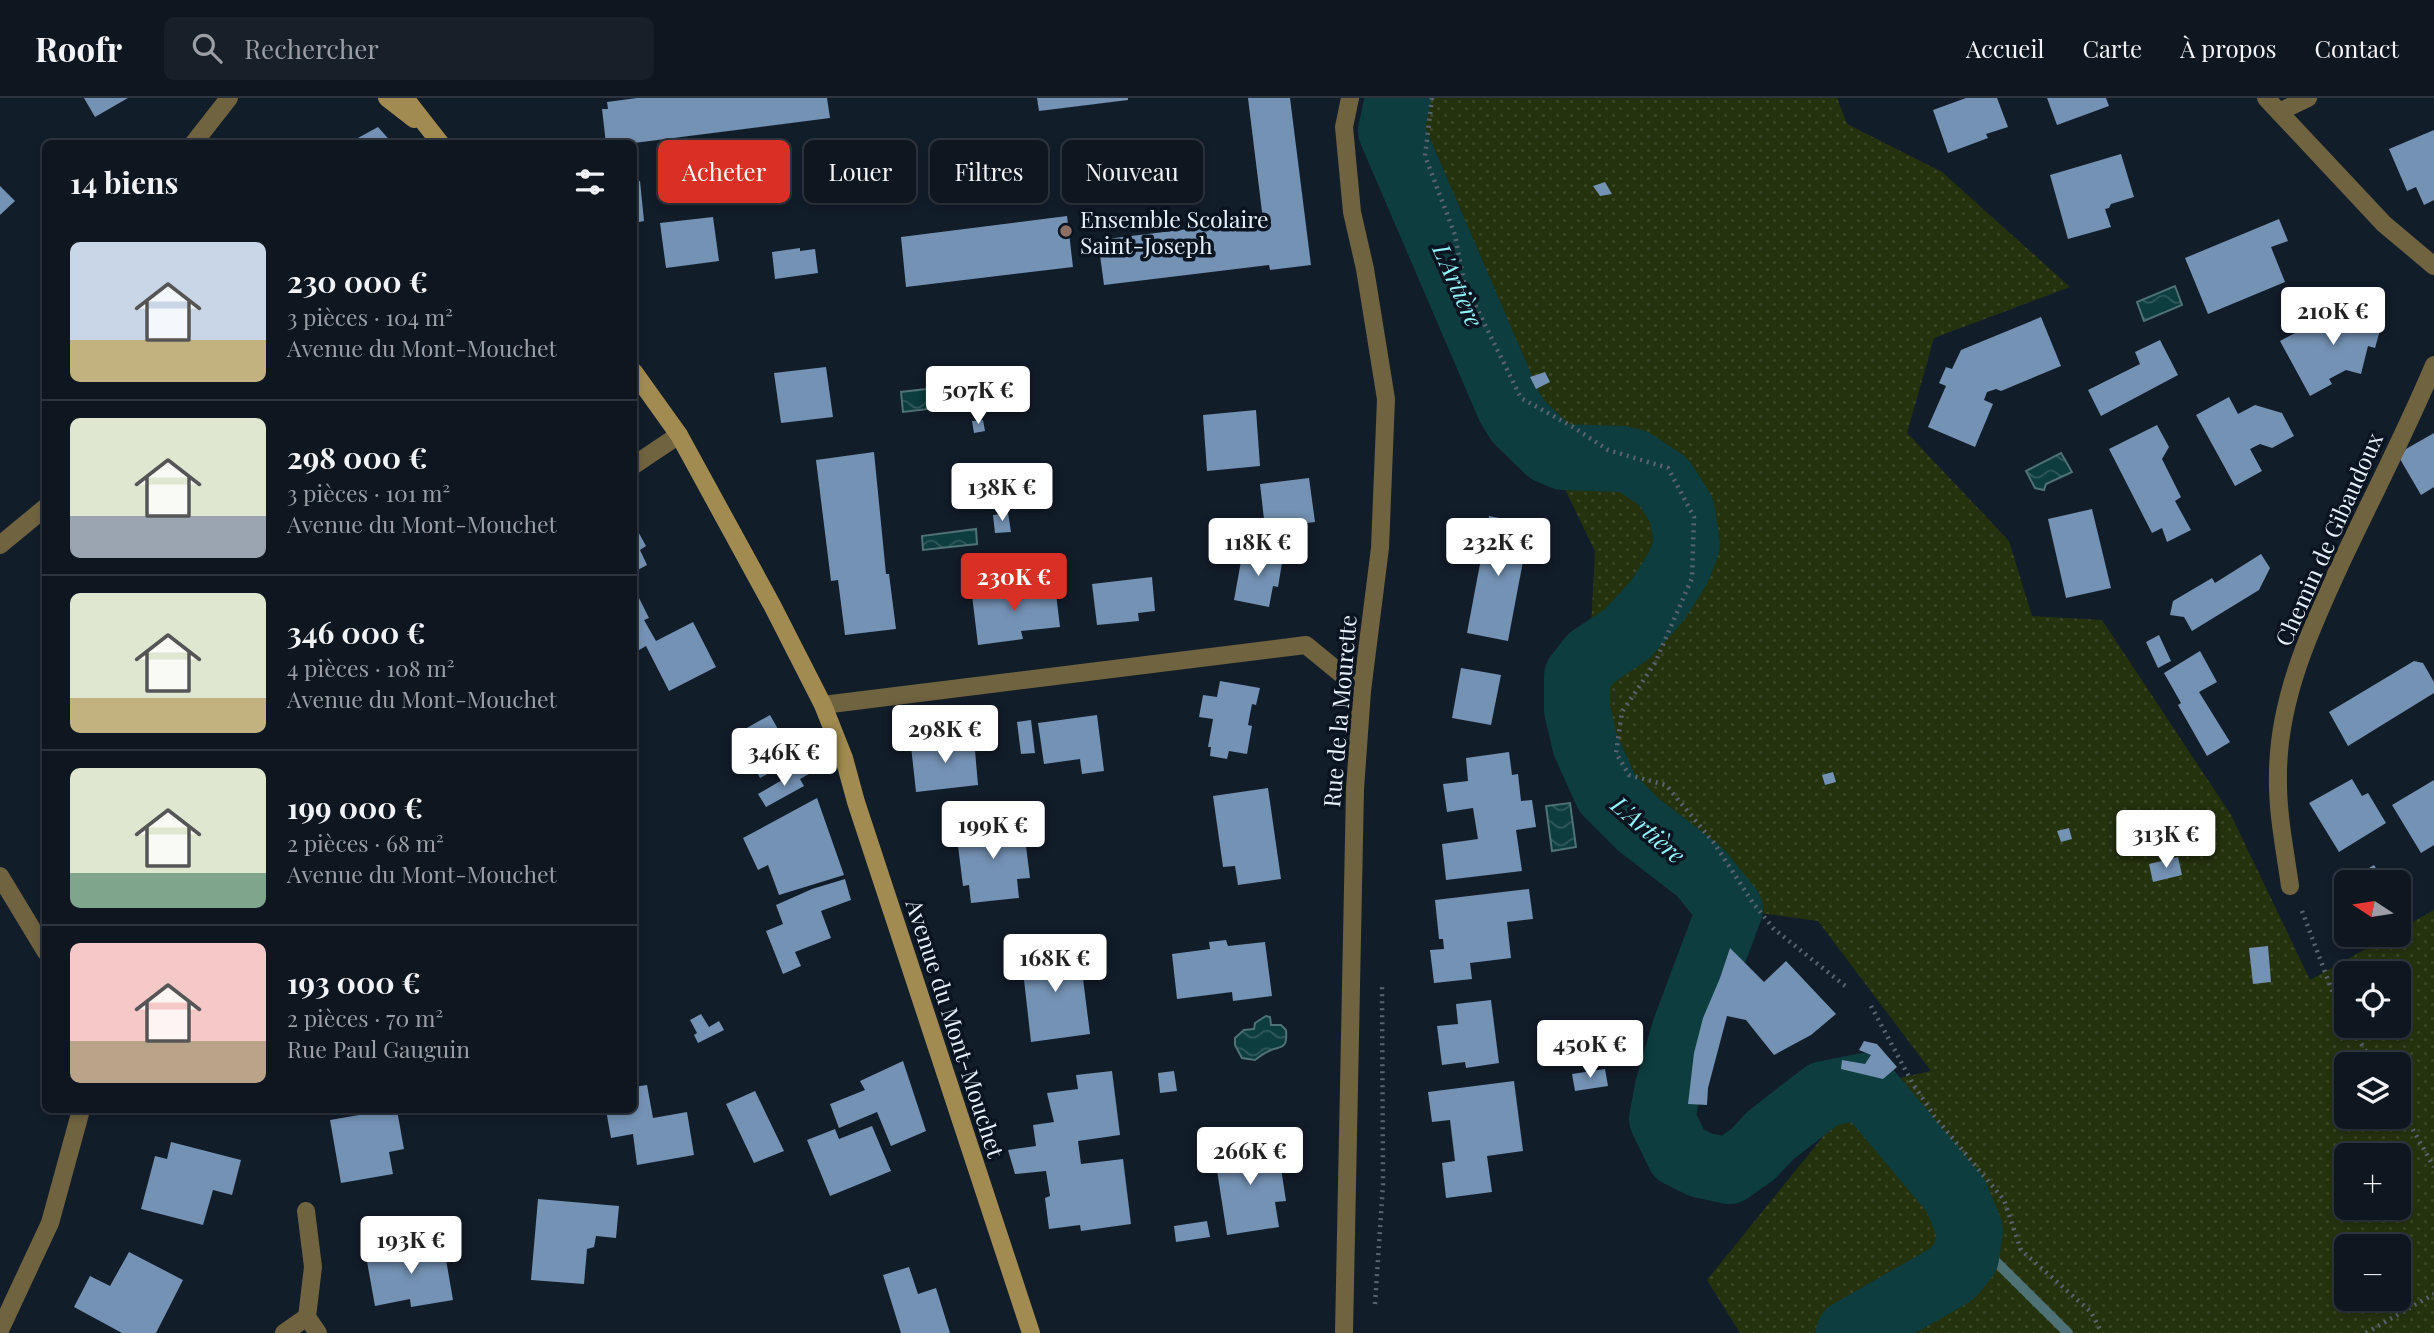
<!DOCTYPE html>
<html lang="fr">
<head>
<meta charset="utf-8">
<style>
  :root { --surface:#0e1620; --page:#171f29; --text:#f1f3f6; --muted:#9b9fa5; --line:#2e353e; --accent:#d93025 }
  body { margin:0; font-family:"Playfair Display",serif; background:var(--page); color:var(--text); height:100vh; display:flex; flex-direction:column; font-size:26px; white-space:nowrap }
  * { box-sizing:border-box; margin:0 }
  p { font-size:23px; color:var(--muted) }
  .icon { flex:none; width:38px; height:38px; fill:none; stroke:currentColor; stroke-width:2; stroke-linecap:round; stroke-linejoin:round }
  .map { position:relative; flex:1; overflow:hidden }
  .drawer { position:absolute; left:42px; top:42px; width:595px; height:973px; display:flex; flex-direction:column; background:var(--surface); border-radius:10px; box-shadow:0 4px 10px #0003,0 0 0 2px var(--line) }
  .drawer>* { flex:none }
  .banner { position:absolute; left:658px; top:42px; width:665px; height:63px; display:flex; gap:14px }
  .needle { width:46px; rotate:282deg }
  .fabs { position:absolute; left:2334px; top:772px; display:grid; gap:14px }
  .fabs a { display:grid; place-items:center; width:77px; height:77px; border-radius:10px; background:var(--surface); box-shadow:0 4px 10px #0003,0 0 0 2px var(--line); font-size:35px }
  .price { position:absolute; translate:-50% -60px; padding:0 16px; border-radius:7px; background:#fff; color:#222; font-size:23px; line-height:46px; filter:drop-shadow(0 2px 4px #0008) }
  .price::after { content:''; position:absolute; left:50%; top:42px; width:21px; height:16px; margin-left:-10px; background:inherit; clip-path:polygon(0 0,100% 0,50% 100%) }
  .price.on { background:var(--accent); color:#fff }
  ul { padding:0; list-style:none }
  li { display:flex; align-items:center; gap:21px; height:175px; padding:0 28px }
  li+li { border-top:2px solid var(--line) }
  li span { display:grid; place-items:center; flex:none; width:196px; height:140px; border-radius:10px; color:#555 }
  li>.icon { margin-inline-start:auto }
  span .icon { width:84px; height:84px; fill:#fffc; stroke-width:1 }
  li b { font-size:30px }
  h2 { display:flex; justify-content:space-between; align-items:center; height:84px; padding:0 28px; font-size:30px }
  .chip { padding:0 24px; border-radius:10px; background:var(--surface); box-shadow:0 4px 10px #0003,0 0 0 2px var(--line); font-size:24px; line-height:63px }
  .chip.on { background:var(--accent); color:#fff }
  header { display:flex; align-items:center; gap:42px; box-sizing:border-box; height:98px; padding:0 35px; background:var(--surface); border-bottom:2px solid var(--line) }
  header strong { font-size:33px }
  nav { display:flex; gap:38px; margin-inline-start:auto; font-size:24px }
  .search { width:490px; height:63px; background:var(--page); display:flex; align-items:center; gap:18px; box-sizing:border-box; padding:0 24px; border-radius:10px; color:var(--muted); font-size:26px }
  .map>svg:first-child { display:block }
  .garden { fill:url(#garden-dots); fill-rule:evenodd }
  .water { fill:url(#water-waves); stroke:#4e7276; stroke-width:2 }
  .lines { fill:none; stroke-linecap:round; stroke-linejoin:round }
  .stream { stroke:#4e7276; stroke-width:10 }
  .river { stroke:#0d3d3f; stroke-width:66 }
  .building { fill:#7492b4 }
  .path { stroke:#5a6470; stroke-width:4.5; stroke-dasharray:2 5; stroke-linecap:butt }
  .minor { stroke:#70633f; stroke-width:18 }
  .secondary { stroke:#a18b50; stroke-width:18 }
  .education-dot { fill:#8d6e63; stroke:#091420; stroke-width:2.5 }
  .labels { text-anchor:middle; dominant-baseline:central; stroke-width:7; stroke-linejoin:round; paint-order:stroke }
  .poi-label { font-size:23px; fill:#e7eff8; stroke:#091420; text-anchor:start }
  .street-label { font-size:23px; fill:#e7eff8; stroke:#091420 }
  .water-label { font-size:24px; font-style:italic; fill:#93f3f9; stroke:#091420 }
</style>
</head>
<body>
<header>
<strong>Roofr</strong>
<div class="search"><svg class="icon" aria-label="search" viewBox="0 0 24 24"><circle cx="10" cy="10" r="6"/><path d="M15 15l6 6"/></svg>Rechercher</div>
<nav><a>Accueil</a><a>Carte</a><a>À propos</a><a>Contact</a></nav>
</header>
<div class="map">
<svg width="2434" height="1235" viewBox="0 0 2434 1235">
  <defs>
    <pattern id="garden-dots" width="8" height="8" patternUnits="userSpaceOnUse" patternTransform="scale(1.75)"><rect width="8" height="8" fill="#25320e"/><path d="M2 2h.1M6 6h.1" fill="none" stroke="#3a4626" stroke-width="1.8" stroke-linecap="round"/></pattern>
    <pattern id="water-waves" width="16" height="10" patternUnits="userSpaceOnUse" patternTransform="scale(1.75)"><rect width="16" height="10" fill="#0d3d3f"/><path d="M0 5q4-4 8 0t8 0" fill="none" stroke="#30595c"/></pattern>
  </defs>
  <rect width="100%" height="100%" fill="#121d2a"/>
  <path class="garden" d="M1397 0H1837L1847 26 1942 74 2070 189 1934 240 1907 335 2009 443 2032 518 2102 522 2231 717 2310 882 2391 837 2399 836V832L2434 812V1235H1740L1707 1182 1864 988 1931 973 1818 823 1730 811 1585 646 1595 453 1391 33ZM2347 875H2399V928H2347ZM2347 966H2399V1018H2347ZM2347 1057H2399V1110H2347ZM2347 1148H2399V1200H2347Z"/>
  <g class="water">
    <path d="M2175 188 2182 207 2144 223 2137 204Z"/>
    <path d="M943 289 946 309 903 314 901 294Z"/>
    <path d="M2061 355 2072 374 2046 386 2044 392 2035 390 2026 373Z"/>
    <path d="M976 431 977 446 923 452 922 438Z"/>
    <path d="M1570 705 1576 749 1552 753 1546 708Z"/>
    <path d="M1266 918 1270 919 1271 927H1281L1286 932C1288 955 1279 946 1265 955 1261 957 1258 960 1255 962L1242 960 1235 947V940L1244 932 1254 931 1255 925Z"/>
  </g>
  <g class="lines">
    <path class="stream" d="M1969 1137 2068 1235"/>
    <path class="river" d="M1398 0 1391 33 1509 308 1518 323 1549 353 1563 359 1621 361 1634 364 1664 384 1682 413 1687 447 1678 470 1658 502 1627 536 1591 560 1577 578V612L1585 646 1607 695 1639 727 1700 774 1730 811 1685 931 1668 989 1662 1021 1679 1056 1701 1067 1729 1073 1753 1056 1771 1037 1824 996 1864 988 1955 1096 1970 1132 1966 1159 1952 1176 1849 1235"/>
  </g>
  <g class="building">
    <path d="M84 0H128L95 19Z"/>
    <path d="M637 0H827L830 20 626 46H606L602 11H608L607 4Z"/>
    <path d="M1037 0H1128V2L1039 13Z"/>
    <path d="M1248 0H1290L1311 167 1270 172 1269 167 1104 187 1098 142 1263 122Z"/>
    <path d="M1966 0H1997L2008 29 1986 36 1988 40 1948 55 1933 12Z"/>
    <path d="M2047 0H2106L2109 8 2057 27Z"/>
    <path d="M378 29 393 46H347Z"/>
    <path d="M2434 32V102L2424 107 2416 89 2407 93 2389 51Z"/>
    <path d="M2121 56 2134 99 2111 106 2109 110 2105 111 2111 129 2068 141 2050 77Z"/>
    <path d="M640 83 644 123 634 125V84Z"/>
    <path d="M1605 84 1612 96 1600 98 1593 88Z"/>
    <path d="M0 88 15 103 0 117Z"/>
    <path d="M1067 118 1073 169 906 189 901 139Z"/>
    <path d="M713 119 719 163 666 170 660 125Z"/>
    <path d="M2279 121 2288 143 2271 149 2285 184 2208 216 2185 160Z"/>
    <path d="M800 150V153L815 151 818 175 775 181 772 154Z"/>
    <path d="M2357 205 2385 214 2375 250 2368 248 2361 276 2346 272 2329 281 2332 286 2310 298 2280 243 2335 214 2341 225 2351 228Z"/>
    <path d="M2041 219 2061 268 2001 293 1996 291 1987 294 1984 302 1993 306 1975 349 1928 329 1946 288 1939 285 1946 269 1952 271 1961 252Z"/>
    <path d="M2160 242 2178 277 2101 318 2088 292 2140 266 2135 254Z"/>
    <path d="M826 269 833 319 781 325 774 275Z"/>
    <path d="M1545 274 1550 284 1536 291 1530 279Z"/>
    <path d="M2229 299 2238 316 2255 307 2282 315 2294 338 2272 350 2260 346 2250 351 2262 373 2235 388 2196 317Z"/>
    <path d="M1256 312 1260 368 1207 373 1203 317Z"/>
    <path d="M983 322 985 333 974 335 972 323Z"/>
    <path d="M2157 327 2169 349 2162 361 2181 399 2175 403 2191 432 2167 444 2162 430 2152 435 2109 351Z"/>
    <path d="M2434 335V389L2421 397 2400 361 2406 351Z"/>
    <path d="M874 354 886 476H889L896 531 845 537 838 482 831 483 816 362Z"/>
    <path d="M1309 380 1315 424 1265 430 1260 386Z"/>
    <path d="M2092 411 2111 490 2066 500 2048 421Z"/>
    <path d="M1008 415 1011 434 995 435 993 417Z"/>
    <path d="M1489 418 1530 426 1508 543 1467 535Z"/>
    <path d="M634 426 646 448 640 452 647 467 634 474Z"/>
    <path d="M1243 452 1283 459 1278 489 1273 488 1269 509 1234 502Z"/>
    <path d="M2261 456 2270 470 2259 492 2192 533 2184 519 2170 517 2173 503 2212 480 2215 485Z"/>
    <path d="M1152 479 1155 513 1138 515 1139 523 1097 527 1092 486Z"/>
    <path d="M1055 487 1060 529 1021 533 1023 541 978 547 972 497Z"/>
    <path d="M637 496 649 520 644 522 656 543 693 524 716 569 669 593 646 548 634 555V498Z"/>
    <path d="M2159 537 2171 563 2158 570 2146 544Z"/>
    <path d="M2200 553 2217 584 2199 594 2230 644 2207 658 2178 607 2181 605 2164 575Z"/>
    <path d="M2414 563 2423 565 2434 584V595L2348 648 2329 614Z"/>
    <path d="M1461 570 1501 577 1491 627 1452 620Z"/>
    <path d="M1220 583 1260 590 1256 607 1252 606 1248 627 1252 628 1247 656 1229 653 1227 661 1210 658 1211 649H1208L1213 621 1199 619 1203 597 1217 599Z"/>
    <path d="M770 617 795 661 760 680 750 661 742 666 735 654 743 649 736 636Z"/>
    <path d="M1097 617 1104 673 1082 676 1080 661 1044 666 1038 625Z"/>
    <path d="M1031 622 1035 655 1021 656 1017 624Z"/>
    <path d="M974 641 978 687 916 694 911 648Z"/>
    <path d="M1509 654 1512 677 1518 676 1521 703 1532 702 1536 729 1516 732 1522 773 1446 782 1442 746 1478 741 1473 710 1447 714 1443 686 1468 683 1466 660Z"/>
    <path d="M806 668 809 676 800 681 804 688 766 709 758 696Z"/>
    <path d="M1833 674 1836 684 1825 687 1822 677Z"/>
    <path d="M2352 681 2362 698 2368 695 2386 725 2339 754 2309 705Z"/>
    <path d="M2434 682V747L2421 755 2392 707Z"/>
    <path d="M1268 690 1281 781 1238 787 1235 768 1223 769 1213 698Z"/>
    <path d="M817 700 844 777 779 797 768 767 758 772 743 740Z"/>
    <path d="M1023 724 1030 780 1017 781 1019 800 971 805 969 787 963 788 956 732Z"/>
    <path d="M2069 730 2072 741 2061 744 2057 733Z"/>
    <path d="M2178 759 2182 777 2153 784 2149 766Z"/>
    <path d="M2374 767 2384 784H2347V812L2334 791Z"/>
    <path d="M845 781 851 802 821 813 831 840 795 854 801 868 783 876 766 833 783 826 776 807 812 791Z"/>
    <path d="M1529 791 1533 821 1507 824 1511 860 1470 865 1472 881 1434 885 1430 852 1444 851 1443 841H1439L1435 802Z"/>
    <path d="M1226 842 1228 848 1265 844 1272 898 1233 903 1232 894 1177 901 1172 856 1210 851 1209 844Z"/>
    <path d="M2268 848 2271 884 2253 886 2249 850Z"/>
    <path d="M1079 849 1090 936 1031 944 1021 855Z"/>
    <path d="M1730 850 1764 884 1786 863 1836 916 1811 937 1774 957 1746 922 1727 918 1708 990 1707 1007 1688 1006 1694 955 1703 920 1720 880Z"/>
    <path d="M1491 902 1499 965 1466 970 1465 964 1442 967 1437 928 1458 926 1456 906Z"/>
    <path d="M701 916 709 929 719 923 724 932 698 945 694 937 697 935 690 922Z"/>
    <path d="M1864 943 1877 946 1897 969 1883 981 1841 971 1842 962 1865 966 1871 957 1859 952Z"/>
    <path d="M903 963 926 1033 891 1048 877 1014 839 1030 830 1006 865 992 860 983Z"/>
    <path d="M1605 971 1608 988 1575 993 1572 976Z"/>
    <path d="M1112 973 1120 1037 1078 1043 1081 1066 1123 1061 1131 1126 1081 1133 1080 1127 1049 1131 1045 1100 1050 1098 1046 1073 1015 1076 1008 1052 1036 1048 1033 1027 1054 1024 1047 995 1078 991 1076 977Z"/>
    <path d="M1174 973 1177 993 1160 995 1158 975Z"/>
    <path d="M1514 983 1523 1053 1487 1058 1492 1094 1446 1100 1442 1065 1455 1063 1450 1022 1432 1024 1428 994Z"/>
    <path d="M647 987 653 1020 687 1014 694 1057 637 1067 633 1036 611 1040 606 1012H634V989Z"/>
    <path d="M755 993 784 1053 754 1065 726 1006Z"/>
    <path d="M388 1012H397L404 1051 389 1054 393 1076 341 1085 330 1022Z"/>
    <path d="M872 1028 891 1073 830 1098 807 1042 835 1031 839 1041Z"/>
    <path d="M171 1044 241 1062 232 1097 213 1092 203 1127 141 1111 155 1058 167 1061Z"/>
    <path d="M1277 1044 1286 1103 1275 1104 1279 1129 1227 1137 1214 1053Z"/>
    <path d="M538 1101 619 1108 616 1140 596 1138 594 1149 587 1151 584 1186 531 1182Z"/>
    <path d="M1207 1123 1210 1139 1176 1144 1174 1128Z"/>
    <path d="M443 1144 453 1202 411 1209 410 1201 375 1208 366 1158Z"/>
    <path d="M129 1154 183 1182 156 1235H122L74 1209 90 1178 110 1188Z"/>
    <path d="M909 1169 918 1196 936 1190 950 1235H901L883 1177Z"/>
  </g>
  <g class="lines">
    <g class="path">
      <path d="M1432 0 1425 58 1455 137 1464 184 1521 300 1573 329 1608 352 1668 370 1694 419 1692 480 1655 565 1622 614 1616 655 1629 677 1666 687 1714 745 1753 805 1774 831 1849 891"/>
      <path d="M2302 813 2337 906 2347 922"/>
      <path d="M1871 908 1913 986 1935 1019 2004 1102 2021 1152 2091 1214 2102 1235"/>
      <path d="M2350 928 2374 966"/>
      <path d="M2399 1007 2434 1069"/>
      <path d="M1375 1206 1383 1087 1382 886"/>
      <path d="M2366 1235 2434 1196"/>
    </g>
    <g class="minor">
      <path d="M2266 0 2384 126 2434 168"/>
      <path d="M2279 14 2308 0"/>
      <path d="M193 46 229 0"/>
      <path d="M634 367 679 337"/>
      <path d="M0 447 46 409"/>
      <path d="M823 607 1306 547 1362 593"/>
      <path d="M0 778 46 854"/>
      <path d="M2290 788C2285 752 2277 714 2278 677 2278 602 2310 532 2341 465 2372 399 2406 334 2434 267"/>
      <path d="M306 1113 313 1169 307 1219 318 1235"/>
      <path d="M0 1232 50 1125 81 1012"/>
      <path d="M284 1235 307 1219"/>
      <path d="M1344 1235 1355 691 1362 593 1380 450 1386 301 1365 171 1352 114 1344 29 1350 0"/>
    </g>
    <g class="secondary">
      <path d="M387 0 414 21"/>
      <path d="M405 0 441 46"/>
      <path d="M634 274 679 337 772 507 823 607 844 660 856 704 1031 1235"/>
    </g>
  </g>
  <circle class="education-dot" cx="1066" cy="133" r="7"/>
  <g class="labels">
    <g class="poi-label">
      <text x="1080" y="120">Ensemble Scolaire<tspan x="1080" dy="26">Saint-Joseph</tspan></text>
    </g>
    <g class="street-label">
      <text transform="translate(2328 441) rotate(-66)">Chemin de Gibaudoux</text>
      <text transform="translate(1339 613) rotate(-85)">Rue de la Mourette</text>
      <text transform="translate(956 930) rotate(72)">Avenue du Mont-Mouchet</text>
    </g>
    <g class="water-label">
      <text transform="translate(1459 187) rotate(66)">L'Artière</text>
      <text transform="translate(1649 731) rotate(41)">L'Artière</text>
    </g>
  </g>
</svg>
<div class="fabs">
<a><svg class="needle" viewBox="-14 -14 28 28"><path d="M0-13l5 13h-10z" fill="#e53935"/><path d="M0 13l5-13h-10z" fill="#9b9fa5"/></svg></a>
<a><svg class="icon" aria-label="locate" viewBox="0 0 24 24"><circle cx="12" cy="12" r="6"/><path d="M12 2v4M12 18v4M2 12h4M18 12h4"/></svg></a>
<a><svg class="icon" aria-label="layers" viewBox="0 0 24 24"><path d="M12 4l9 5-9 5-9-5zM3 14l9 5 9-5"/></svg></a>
<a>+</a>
<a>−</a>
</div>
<b class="price" style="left:2333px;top:249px">210K €</b>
<b class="price" style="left:978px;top:328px">507K €</b>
<b class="price" style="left:1002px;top:425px">138K €</b>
<b class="price" style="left:1258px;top:480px">118K €</b>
<b class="price" style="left:1498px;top:480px">232K €</b>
<b class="price on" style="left:1014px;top:515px">230K €</b>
<b class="price" style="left:945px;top:667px">298K €</b>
<b class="price" style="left:784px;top:690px">346K €</b>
<b class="price" style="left:993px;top:763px">199K €</b>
<b class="price" style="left:2166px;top:772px">313K €</b>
<b class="price" style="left:1055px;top:896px">168K €</b>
<b class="price" style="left:1590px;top:982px">450K €</b>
<b class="price" style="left:1250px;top:1089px">266K €</b>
<b class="price" style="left:411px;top:1178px">193K €</b>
<div class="banner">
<a class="chip on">Acheter</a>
<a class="chip">Louer</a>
<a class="chip">Filtres</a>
<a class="chip">Nouveau</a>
</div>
<section class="drawer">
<h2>14 biens<svg class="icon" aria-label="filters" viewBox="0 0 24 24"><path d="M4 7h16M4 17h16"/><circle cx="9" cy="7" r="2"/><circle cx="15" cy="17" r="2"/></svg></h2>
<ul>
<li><span style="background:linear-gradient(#c9d6e8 70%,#c2b280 0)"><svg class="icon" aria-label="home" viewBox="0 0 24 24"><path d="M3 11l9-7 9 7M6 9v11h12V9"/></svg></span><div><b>230 000 €</b><p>3 pièces · 104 m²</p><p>Avenue du Mont-Mouchet</p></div></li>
<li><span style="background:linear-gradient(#dfe7d0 70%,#9aa5b1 0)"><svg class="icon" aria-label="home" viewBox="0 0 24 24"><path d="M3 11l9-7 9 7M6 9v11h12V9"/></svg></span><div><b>298 000 €</b><p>3 pièces · 101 m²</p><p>Avenue du Mont-Mouchet</p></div></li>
<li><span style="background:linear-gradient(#dfe7d0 75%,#c2b280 0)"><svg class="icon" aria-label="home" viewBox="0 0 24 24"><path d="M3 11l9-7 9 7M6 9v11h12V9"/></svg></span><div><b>346 000 €</b><p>4 pièces · 108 m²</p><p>Avenue du Mont-Mouchet</p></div></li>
<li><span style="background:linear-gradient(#dfe7d0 75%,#7fa58c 0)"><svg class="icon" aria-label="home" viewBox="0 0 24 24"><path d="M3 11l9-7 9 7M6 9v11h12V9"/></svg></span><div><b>199 000 €</b><p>2 pièces · 68 m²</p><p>Avenue du Mont-Mouchet</p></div></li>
<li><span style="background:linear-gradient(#f6c9c9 70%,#b9a48a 0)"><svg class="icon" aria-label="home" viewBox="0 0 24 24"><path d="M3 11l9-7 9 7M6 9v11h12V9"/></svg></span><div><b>193 000 €</b><p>2 pièces · 70 m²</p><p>Rue Paul Gauguin</p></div></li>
</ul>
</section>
</div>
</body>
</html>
